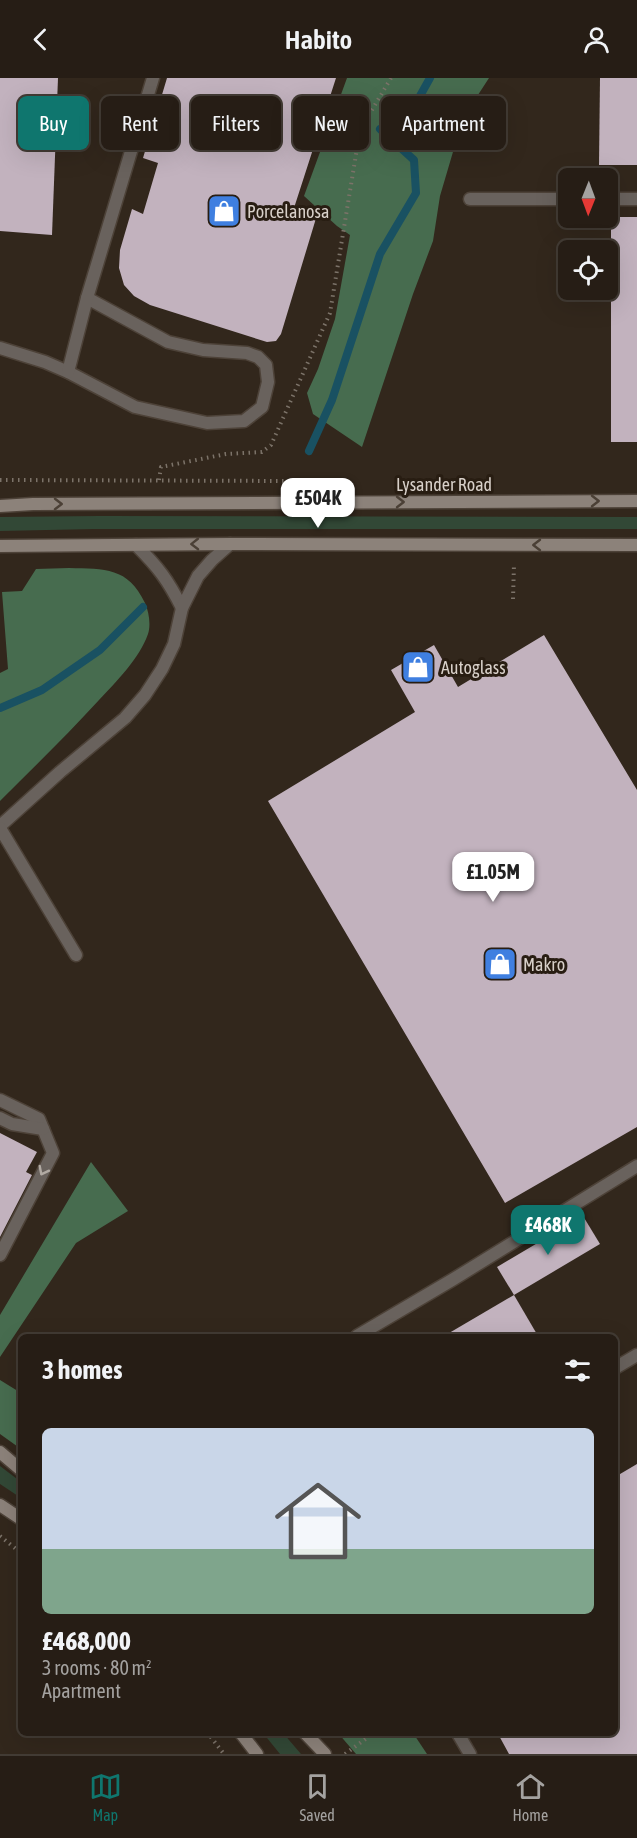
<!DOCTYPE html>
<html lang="en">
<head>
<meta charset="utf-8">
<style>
  :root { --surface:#261d15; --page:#322a22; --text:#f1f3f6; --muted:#a4a2a0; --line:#423b34; --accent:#0f766e }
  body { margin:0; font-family:"Asap Condensed",sans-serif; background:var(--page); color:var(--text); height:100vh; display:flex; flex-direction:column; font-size:22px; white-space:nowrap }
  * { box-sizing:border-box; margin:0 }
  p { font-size:20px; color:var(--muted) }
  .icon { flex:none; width:33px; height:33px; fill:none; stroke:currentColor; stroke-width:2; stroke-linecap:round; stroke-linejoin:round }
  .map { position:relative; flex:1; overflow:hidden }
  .drawer { position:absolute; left:18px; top:1256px; width:600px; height:402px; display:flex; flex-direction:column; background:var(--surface); border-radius:9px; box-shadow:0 6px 24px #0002,0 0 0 2px var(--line) }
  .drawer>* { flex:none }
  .banner { position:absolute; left:18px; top:18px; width:602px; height:54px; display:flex; gap:12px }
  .needle { width:39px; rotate:181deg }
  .buttons { position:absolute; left:558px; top:90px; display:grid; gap:12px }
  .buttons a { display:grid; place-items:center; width:60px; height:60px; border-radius:9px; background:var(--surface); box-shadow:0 6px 24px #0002,0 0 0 2px var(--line); font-size:30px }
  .price { position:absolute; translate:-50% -51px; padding:0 14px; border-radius:12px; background:#fff; color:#222; font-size:20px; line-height:39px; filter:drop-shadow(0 2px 3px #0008) }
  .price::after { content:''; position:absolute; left:50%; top:36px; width:18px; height:14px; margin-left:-9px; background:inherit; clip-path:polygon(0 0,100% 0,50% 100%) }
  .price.current { background:var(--accent); color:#fff }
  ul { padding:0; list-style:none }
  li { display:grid; align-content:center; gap:12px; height:318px; padding:0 24px }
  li+li { border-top:2px solid var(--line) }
  li span { display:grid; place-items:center; height:186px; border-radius:9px; color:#555 }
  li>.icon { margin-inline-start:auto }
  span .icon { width:108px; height:108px; fill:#fffc; stroke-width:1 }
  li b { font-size:26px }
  h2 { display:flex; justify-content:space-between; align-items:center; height:72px; padding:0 24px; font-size:26px }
  .pill { padding:0 21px; border-radius:9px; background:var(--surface); box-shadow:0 6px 24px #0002,0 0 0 2px var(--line); font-size:21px; line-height:54px }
  .pill.current { background:var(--accent); color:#fff }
  header { display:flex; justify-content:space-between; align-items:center; height:78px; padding:0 24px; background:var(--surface); font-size:27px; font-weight:600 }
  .tab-bar { display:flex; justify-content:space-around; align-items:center; height:84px; border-top:2px solid var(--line); background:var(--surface); font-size:16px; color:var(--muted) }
  .tab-bar a { display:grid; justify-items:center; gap:3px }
  .tab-bar .current { color:var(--accent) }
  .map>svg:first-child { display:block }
  .green { fill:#324836 }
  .forest { fill:#476c4f }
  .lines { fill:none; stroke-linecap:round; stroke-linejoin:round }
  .stream { stroke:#195162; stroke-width:8 }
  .building { fill:#c2b2be }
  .lane-casing { stroke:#4d4238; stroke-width:15 }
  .secondary-casing { stroke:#4d4238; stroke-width:15 }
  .path { stroke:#7c7369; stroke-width:4; stroke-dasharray:1.5 4.5; stroke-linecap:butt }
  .lane { stroke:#69625d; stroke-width:12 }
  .secondary { stroke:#8c827a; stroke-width:12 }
  .oneway { stroke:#4b4036 }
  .oneway2 { stroke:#b1aaa3 }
  .labels { text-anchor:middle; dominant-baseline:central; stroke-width:6; stroke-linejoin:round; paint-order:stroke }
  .poi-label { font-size:18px; fill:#d8d0c9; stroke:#281d12; text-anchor:start }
  .street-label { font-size:18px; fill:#d8d0c9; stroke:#281d12 }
</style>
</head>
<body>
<header><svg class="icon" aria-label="back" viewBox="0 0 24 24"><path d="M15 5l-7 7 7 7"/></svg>Habito<svg class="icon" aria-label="person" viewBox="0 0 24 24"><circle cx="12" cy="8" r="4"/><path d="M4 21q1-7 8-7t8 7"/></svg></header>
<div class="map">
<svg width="637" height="1676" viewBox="0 0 637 1676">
  <rect width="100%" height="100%" fill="#32271c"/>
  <g class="green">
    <path d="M100 438 637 439V451H94L0 453V439Z"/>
    <path d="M0 1388 21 1404V1420L0 1406Z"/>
    <path d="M263 1655H283L301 1676H280Z"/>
  </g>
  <g class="forest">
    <path d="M347 0H489L463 40 440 118 433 163 413 216 362 369 313 336 307 315 318 291 335 241 350 157 337 148 304 118Z"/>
    <path d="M69 490C105 491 128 489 145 525 149 534 151 547 148 556 139 581 117 603 99 622 67 657 33 690 0 723V595L8 591 2 514 22 513 36 491Z"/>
    <path d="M91 1084 128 1133 76 1165 0 1279V1237Z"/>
    <path d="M0 1302 21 1315V1371L0 1356Z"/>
    <path d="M338 1655H413L427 1676H356Z"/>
  </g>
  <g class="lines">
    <g class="stream">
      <path d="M309 373 332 322 380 176 416 115 414 82 380 51 411 34 430 0"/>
      <path d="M0 630 42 612 100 572 143 529"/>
    </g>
  </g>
  <g class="building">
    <path d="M0 0H58L52 157 0 153Z"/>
    <path d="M167 0H336L294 130 317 137 281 256 276 263 267 264 150 227 134 218 124 207 119 190 120 172 132 131 143 136 158 85 143 80Z"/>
    <path d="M600 0H637V87H599Z"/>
    <rect x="611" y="139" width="26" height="225"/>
    <path d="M544 557 637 712V1049L505 1125 268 723 415 634 391 592 434 567 458 609Z"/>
    <path d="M0 1055 37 1074 26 1094 32 1097 0 1159Z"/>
    <path d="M583 1138 600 1166 514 1217 497 1189Z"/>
    <path d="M514 1217 538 1258H444Z"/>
    <path d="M637 1386V1676H509L497 1654H615V1399Z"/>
  </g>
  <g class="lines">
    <defs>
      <g id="lane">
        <path d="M470 121H568"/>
        <path d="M608 121H637"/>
        <path d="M0 270 45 284 68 294 135 329 207 345 244 343 262 329 268 304 266 287 258 279 247 275 203 272 168 264 87 220"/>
        <path d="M68 294 87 220 153 0"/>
        <path d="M136 467C158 489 168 502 182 530"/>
        <path d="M0 748 60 694 125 640 145 617 162 591 174 566 182 530 198 498 212 482 230 466"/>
        <path d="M0 750 76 877"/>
        <path d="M0 1022 39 1041 53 1075 0 1177"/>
        <path d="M0 1040 12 1046 43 1051"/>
        <path d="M357 1258 452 1202 637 1088"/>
        <path d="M615 1290 637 1277"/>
        <path d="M457 1654 470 1676"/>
      </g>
      <g id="secondary">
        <path d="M0 428 33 426 637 423"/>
        <path d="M0 468 230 466 637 467"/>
        <path d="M0 1374 21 1392"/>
        <path d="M0 1427 21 1441"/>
        <path d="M240 1654 257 1676"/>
        <path d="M304 1654 325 1676"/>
      </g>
    </defs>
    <use href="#lane" class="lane-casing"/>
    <use href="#secondary" class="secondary-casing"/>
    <g class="path">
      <path d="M0 402 290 403"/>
      <path d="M159 402 161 389 226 376 262 374 271 367 330 235 360 52 391 0"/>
      <path d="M513 521 514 486"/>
      <path d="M0 1458 21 1475"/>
      <path d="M207 1654 224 1676"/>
      <path d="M345 1676 375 1654"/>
    </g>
    <use href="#lane" class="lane"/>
    <use href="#secondary" class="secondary"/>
  </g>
  <defs><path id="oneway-chevron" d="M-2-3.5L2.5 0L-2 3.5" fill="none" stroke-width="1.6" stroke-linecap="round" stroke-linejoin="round" transform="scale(1.5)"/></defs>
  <g class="oneway">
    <use href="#oneway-chevron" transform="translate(595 423)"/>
    <use href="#oneway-chevron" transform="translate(400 424)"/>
    <use href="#oneway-chevron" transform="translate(58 426)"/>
    <use href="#oneway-chevron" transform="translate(195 466) rotate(179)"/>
    <use href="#oneway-chevron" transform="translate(537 467) rotate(180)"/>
  </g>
  <use class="oneway2" href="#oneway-chevron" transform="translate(43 1093) rotate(117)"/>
  <defs>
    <symbol id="shop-square" viewBox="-11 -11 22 22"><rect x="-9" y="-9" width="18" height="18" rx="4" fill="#3f7fe0" stroke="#281d12"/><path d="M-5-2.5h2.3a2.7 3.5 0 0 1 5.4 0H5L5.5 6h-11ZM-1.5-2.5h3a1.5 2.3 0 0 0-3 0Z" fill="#fff"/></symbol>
  </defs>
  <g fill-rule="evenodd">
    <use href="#shop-square" x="205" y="114" width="38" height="38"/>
    <use href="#shop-square" x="399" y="570" width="38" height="38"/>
    <use href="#shop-square" x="481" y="867" width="38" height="38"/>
  </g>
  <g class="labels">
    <g class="poi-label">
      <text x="247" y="133">Porcelanosa</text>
      <text x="441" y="589">Autoglass</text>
      <text x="523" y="886">Makro</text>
    </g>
    <g class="street-label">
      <text x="444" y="406">Lysander Road</text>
    </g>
  </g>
</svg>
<div class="buttons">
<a><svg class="needle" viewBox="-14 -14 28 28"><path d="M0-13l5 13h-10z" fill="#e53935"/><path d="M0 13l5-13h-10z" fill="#a4a2a0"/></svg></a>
<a><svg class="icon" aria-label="locate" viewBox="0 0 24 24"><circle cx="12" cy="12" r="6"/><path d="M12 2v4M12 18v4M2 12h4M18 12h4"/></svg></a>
</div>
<b class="price" style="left:318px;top:451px">£504K</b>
<b class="price" style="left:493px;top:825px">£1.05M</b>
<b class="price current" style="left:548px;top:1178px">£468K</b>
<div class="banner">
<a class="pill current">Buy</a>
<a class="pill">Rent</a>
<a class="pill">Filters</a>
<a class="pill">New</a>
<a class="pill">Apartment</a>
</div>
<section class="drawer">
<h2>3 homes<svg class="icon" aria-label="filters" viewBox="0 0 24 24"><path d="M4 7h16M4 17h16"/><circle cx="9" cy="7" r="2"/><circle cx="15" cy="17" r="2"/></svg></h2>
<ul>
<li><span style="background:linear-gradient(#c9d6e8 65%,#7fa58c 0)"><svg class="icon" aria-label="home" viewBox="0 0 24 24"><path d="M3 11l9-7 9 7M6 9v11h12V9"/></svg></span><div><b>£468,000</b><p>3 rooms · 80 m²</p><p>Apartment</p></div></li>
</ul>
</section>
</div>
<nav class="tab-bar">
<a class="current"><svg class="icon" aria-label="map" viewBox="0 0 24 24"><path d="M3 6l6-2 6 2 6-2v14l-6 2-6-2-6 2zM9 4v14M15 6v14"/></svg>Map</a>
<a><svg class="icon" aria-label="saved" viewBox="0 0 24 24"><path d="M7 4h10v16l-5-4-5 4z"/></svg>Saved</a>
<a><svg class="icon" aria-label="home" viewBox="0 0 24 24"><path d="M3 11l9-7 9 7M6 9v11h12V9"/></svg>Home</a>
</nav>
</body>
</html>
